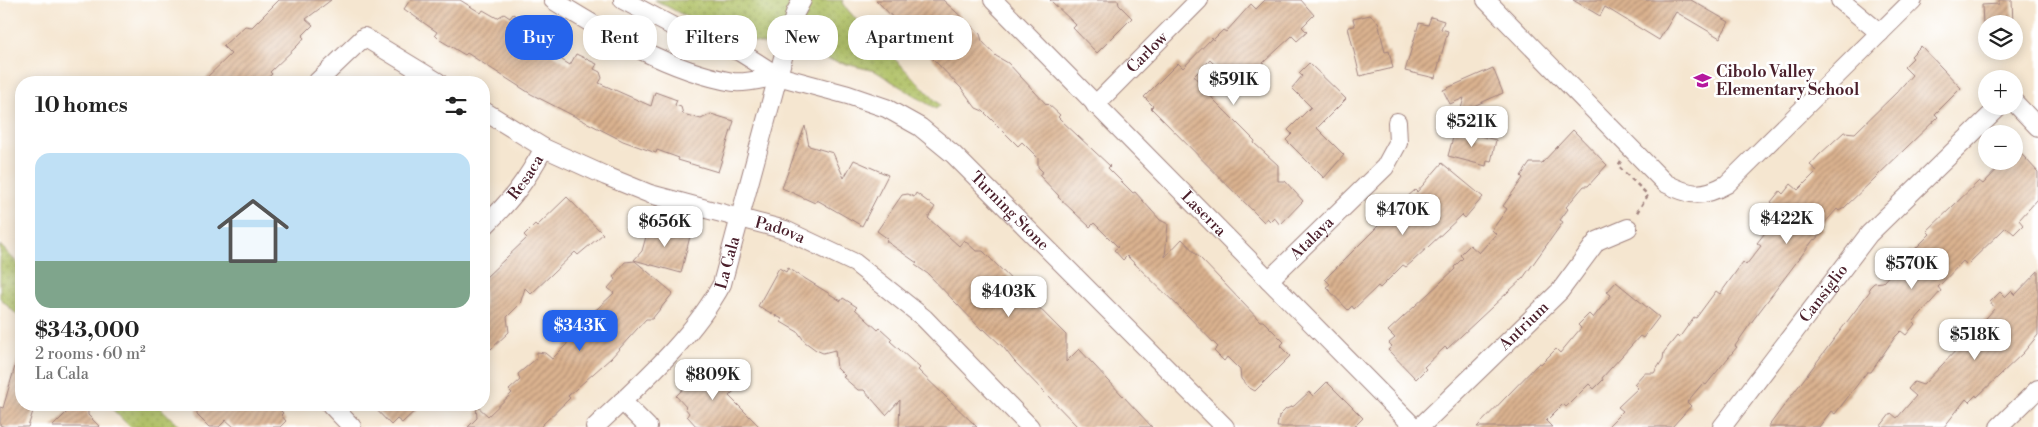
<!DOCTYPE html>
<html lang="en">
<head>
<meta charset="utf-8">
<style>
  :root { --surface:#fff; --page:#f6f6f6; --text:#222; --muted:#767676; --line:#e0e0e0; --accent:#2563eb }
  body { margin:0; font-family:"Libre Bodoni",serif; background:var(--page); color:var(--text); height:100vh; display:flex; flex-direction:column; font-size:19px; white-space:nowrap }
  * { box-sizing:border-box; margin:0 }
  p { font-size:16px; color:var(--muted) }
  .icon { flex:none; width:28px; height:28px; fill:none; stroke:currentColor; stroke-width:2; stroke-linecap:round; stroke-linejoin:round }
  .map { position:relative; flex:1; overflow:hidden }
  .sheet { position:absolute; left:15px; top:76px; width:475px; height:335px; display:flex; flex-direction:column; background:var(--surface); border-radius:20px; box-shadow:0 2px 12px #0003 }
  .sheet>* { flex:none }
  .banner { position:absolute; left:505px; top:15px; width:475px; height:45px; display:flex; gap:10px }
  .buttons { position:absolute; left:1978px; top:15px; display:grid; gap:10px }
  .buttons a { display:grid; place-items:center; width:45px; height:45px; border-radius:50%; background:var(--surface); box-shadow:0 2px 12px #0003; font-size:25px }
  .price { position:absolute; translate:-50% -42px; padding:0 11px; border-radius:10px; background:#fff; color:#222; font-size:16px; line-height:32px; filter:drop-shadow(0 1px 2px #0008) }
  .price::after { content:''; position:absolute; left:50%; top:30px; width:15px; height:11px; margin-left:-8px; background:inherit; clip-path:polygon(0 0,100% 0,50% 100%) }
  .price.selected { background:var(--accent); color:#fff }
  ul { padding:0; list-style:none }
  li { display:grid; align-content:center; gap:10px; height:265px; padding:0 20px }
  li+li { border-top:1px solid var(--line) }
  li span { display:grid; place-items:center; height:155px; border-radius:15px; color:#555 }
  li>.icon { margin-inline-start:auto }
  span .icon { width:90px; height:90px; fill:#fffc; stroke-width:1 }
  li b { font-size:21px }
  h2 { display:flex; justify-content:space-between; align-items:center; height:60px; padding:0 20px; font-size:21px }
  .chip { padding:0 18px; border-radius:20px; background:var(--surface); box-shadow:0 2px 12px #0003; font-size:18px; line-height:45px }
  .chip.selected { background:var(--accent); color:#fff }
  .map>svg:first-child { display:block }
  .park { fill:url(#park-dots); stroke:#7c7047 }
  .building { fill:url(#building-hatch) }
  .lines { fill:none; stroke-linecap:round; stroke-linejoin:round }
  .minor-casing { stroke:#a0827e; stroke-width:20 }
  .path { stroke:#a0827e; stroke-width:2.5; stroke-dasharray:4 4; stroke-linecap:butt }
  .minor { stroke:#fff; stroke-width:18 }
  .labels { text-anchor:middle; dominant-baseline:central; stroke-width:5; stroke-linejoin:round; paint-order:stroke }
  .street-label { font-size:16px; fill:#4a1f2b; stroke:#fff }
  .poi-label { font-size:16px; font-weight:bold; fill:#4a1f2b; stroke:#fff; text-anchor:start }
</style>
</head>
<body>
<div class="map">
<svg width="2038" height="427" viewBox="0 0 2038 427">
  <defs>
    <pattern id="park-dots" width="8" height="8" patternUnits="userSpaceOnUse" patternTransform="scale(1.25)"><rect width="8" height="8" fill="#afc063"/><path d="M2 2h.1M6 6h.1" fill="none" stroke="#909b52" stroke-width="1.8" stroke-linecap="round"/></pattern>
    <pattern id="building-hatch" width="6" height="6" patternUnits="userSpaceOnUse" patternTransform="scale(1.25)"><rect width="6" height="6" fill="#dab28f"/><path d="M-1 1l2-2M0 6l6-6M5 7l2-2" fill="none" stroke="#b39075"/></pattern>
  </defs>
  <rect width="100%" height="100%" fill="#fff"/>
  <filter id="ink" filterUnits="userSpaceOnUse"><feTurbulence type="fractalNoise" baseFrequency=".02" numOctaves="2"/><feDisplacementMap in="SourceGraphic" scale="10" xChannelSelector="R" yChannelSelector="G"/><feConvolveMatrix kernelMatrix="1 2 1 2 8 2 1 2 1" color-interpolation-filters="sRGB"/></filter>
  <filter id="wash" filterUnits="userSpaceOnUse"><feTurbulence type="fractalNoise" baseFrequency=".0096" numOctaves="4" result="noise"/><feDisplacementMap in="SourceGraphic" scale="20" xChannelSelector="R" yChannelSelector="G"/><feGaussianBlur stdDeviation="1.12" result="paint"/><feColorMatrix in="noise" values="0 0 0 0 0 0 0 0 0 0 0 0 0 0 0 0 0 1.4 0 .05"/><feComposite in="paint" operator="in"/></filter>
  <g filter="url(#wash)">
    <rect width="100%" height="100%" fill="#f5e6d0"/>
    <g class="park">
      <path d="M655 0H843L842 3 860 24 940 105 936 109 875 71 751 41 689 18Z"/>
      <path d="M0 245 21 267V319L0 298Z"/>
      <path d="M108 405H158L180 427H130Z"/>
    </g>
    <g id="blocks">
      <g class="building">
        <path d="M279 0H331L306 19 313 25 302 36 304 38 298 45 270 72 272 74 263 82H202L231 54 223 46 245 26 252 27Z"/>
        <path d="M410 0H460L481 13 483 10 497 18 504 14 510 18 513 14 532 26 525 37 570 65 576 54 597 64 594 69 600 72 602 78 599 83 651 106 655 92 677 100 675 105 681 107 683 114 701 119 711 114 734 121 718 172 678 160 679 158 657 150 656 153 623 141 531 94 467 53 465 55 440 40 435 35 437 32 404 9Z"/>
        <path d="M876 0H943L980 34 982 41 996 56 1008 63 1047 105 1048 104 1060 115 1058 117 1062 121 1110 166 1108 168 1133 193 1135 192 1160 220 1168 224 1165 257 1182 239 1260 321H1263L1284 342 1280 346 1290 356 1255 391 1248 387 1241 379 1240 370 1227 357 1224 361 1214 351 1218 347 1187 315 1127 256 1123 260 1114 250 1118 247 1094 223 1090 227 1058 197 1059 196 1039 175 1043 172 1038 167V158L1022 142 1018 146 983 111 976 108 962 89Z"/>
        <path d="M1050 0H1118L1119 5 1132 18 1097 53 1073 28 1076 25Z"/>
        <path d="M1265 0H1301L1314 15 1302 27 1307 32 1297 41 1292 36 1237 87 1210 60 1194 76 1214 100 1255 141 1254 143 1278 165V181H1285L1303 201 1280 225 1274 217 1270 221 1267 218 1264 222 1151 108 1153 106 1144 97 1178 63 1183 68 1212 38 1213 40 1223 30 1226 32 1251 4 1256 9Z"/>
        <path d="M1573 0H1691L1729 22 1720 38 1676 12 1659 40 1605 7 1600 16Z"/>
        <path d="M1999 0H2012L2013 24H1983L1982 5 1999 4Z"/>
        <path d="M1370 15 1378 22 1385 52 1389 51 1393 68 1360 76 1348 27 1355 26 1353 19Z"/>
        <path d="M1431 17 1444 21 1441 29 1448 31 1435 78 1405 71 1419 23 1428 25Z"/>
        <path d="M1921 46 1961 88 1935 114 1938 117 1844 208 1839 211 1837 209 1821 227 1824 230 1815 240 1814 239 1753 320 1735 346 1737 347 1706 385 1703 383 1687 402 1691 406 1672 427H1607L1623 411 1618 407 1638 388 1634 384 1644 373H1654L1663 359 1664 352 1677 336 1679 338 1694 317 1696 318 1716 291 1720 294 1743 262 1746 265 1761 246 1757 243 1782 211 1771 202 1780 191 1783 194 1791 184 1798 190 1817 171 1810 165 1819 155 1844 132 1855 133 1897 92 1912 75 1904 67 1913 58 1911 56Z"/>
        <path d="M1309 63 1346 99 1317 128 1344 155 1324 178 1286 140 1292 134 1288 130 1311 107 1292 88 1302 76 1299 73Z"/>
        <path d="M1493 68 1503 93 1460 112 1464 98 1450 104 1443 90Z"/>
        <path d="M805 126 809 146 833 153 844 178 854 160 888 175 862 226 817 200 815 203 782 188Z"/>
        <path d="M1455 130 1496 140 1491 162 1487 161 1486 166 1448 156Z"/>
        <path d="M1573 130 1607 165 1588 186H1584L1566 207 1568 209 1560 220 1563 222 1523 278 1447 349 1445 347 1424 367 1426 369 1416 379 1388 350 1392 346 1389 343 1395 338 1388 331 1455 269 1454 267 1463 258 1460 255 1470 245 1479 253 1496 234 1492 230 1507 209 1503 206 1523 178 1521 176 1530 163H1542Z"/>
        <path d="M2014 146 2038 172V199L2019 220 2023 225 2014 234 2006 227 1967 265 1963 261 1938 287 1941 291 1913 322 1915 324 1906 335 1901 331 1895 337 1871 372H1867L1835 414 1831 411 1819 427H1768L1870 291 1869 288 1874 283 1883 282 1895 269 1893 267 1903 255 1905 256 1910 251 1912 252 1930 234 1927 231 1979 181 1983 184 2005 161H2014Z"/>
        <path d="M1442 163 1483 197 1465 218 1462 215 1412 262 1406 267 1403 265 1380 288 1378 286 1354 309 1352 306 1348 310 1326 287 1330 284 1325 279 1406 198 1415 190 1417 192Z"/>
        <path d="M916 193 935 207 928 218 959 246 964 240 976 251H983L1066 335V362L1079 349 1152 427H1078L1014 361 1004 348 984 329 982 330 928 274 915 265 917 263 886 241 888 239 877 231 902 195 908 194 914 197Z"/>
        <path d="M567 197 603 234 578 255 575 252 531 294 525 288 520 304 507 317 509 332 491 349 484 341V279L527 238 524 235 535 224 537 226Z"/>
        <path d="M654 223 691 232 681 273 634 260 642 251 647 233 651 234Z"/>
        <path d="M635 261 673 293 652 319H646L611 358 568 396 570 398 540 427H468L477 418 476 405 488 416 512 393 509 390 520 380 518 374 537 358V352L545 353 552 359 567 344V337L614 293 608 288 616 279 613 277 625 262Z"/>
        <path d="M779 268 786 272 788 268 841 301 843 298 857 307 855 309 878 330 880 328 892 339 890 341 920 368 918 370 977 427H899L900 400 886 415 864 390H858L843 377 845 376 837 368 835 350 823 353 816 350 805 342 798 332 781 322 782 319 758 306Z"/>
        <path d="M2038 271V335L2023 353 1977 397 1976 395 1969 402 1966 399 1944 427H1880L1891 413 1897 418 1916 396 1908 389 1914 382 1923 385 1979 326 1995 308 1990 302 2000 292 2005 297 2011 291 2015 295Z"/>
        <path d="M1616 282 1659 317 1643 338 1640 336 1602 378 1603 380 1594 389 1589 384 1566 407 1563 404 1546 421 1552 427H1477L1539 363 1541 364 1556 349 1560 353 1581 328 1578 325 1589 314 1593 318 1611 295 1607 292Z"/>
        <path d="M18 356H21V405H35L28 427H5L0 425V407L3 408Z"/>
        <path d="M711 362 737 388 729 396 760 427H697L687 416 689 413 685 408 686 407 676 396Z"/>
        <path d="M1327 382 1363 418 1354 427H1277L1279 416 1286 409 1294 406 1309 392 1313 396Z"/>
        <path d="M74 405H88V415L100 427H52Z"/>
        <path d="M197 405H275L283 413 281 415 286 421 280 427H234L226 420 219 427H209L197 415Z"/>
        <path d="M372 405H421L402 423 397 419 391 425Z"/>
      </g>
    </g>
  </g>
  <g filter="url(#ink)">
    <use href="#blocks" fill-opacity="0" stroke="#a0827e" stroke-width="1"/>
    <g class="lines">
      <defs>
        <g id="minor">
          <path d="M553 0C606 33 670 71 733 82 746 84 765 78 778 76"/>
          <path id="s1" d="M623 0 674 27 740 52 778 76 848 95 886 108 920 127 953 154 1225 427"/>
          <path id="s2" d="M993 0 1414 427"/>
          <path d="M1486 0 1665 183C1690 196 1702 198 1727 184L1913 0"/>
          <path d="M1840 0 1880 33"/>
          <path d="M317 82 364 37 438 82"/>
          <path d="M2014 102 2038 127"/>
          <path id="s3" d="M1095 105 1199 0"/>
          <path id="s4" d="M484 111 544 148 606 176 650 194 785 230 855 263 924 318 1030 427"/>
          <path id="s5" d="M484 227C512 199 525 183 544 148"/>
          <path id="s6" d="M1269 280 1385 167 1398 143 1397 122"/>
          <path d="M622 401 648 427"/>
          <path d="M331 405 352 427"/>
          <path id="s7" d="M595 427C640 384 692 339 722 284L795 13 802 0"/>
          <path id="s8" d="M1420 427 1560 291 1597 241 1628 228"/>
          <path id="s9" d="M1722 427 1869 234 2000 106"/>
          <path d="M1999 427 2038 389"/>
        </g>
      </defs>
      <use href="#minor" class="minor-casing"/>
      <path class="path" d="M1621 161 1618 166 1648 195 1636 214"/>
      <use href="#minor" class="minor"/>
    </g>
  </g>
  <defs>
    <symbol id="school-bare" viewBox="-9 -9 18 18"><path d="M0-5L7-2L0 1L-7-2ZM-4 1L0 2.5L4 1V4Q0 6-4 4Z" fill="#b5179e" stroke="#fff" stroke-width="2.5" paint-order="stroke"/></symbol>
  </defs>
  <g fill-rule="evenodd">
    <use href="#school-bare" x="1690" y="68" width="25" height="25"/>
  </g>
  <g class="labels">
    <g class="street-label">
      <text stroke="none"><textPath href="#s3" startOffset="74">Carlow</textPath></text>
      <text stroke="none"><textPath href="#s5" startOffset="65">Resaca</textPath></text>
      <text stroke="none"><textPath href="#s1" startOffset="448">Turning Stone</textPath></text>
      <text stroke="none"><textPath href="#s2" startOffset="300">Laserra</textPath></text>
      <text stroke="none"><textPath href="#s4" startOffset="321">Padova</textPath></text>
      <text stroke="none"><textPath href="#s6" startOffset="60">Atalaya</textPath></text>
      <text stroke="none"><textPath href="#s7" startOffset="214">La Cala</textPath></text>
      <text stroke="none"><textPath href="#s9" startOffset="168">Cansiglio</textPath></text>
      <text stroke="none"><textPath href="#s8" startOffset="145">Antrium</textPath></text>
    </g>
    <g class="poi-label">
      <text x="1716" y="72">Cibolo Valley<tspan x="1716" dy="18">Elementary School</tspan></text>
    </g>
  </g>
</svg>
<div class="buttons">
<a><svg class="icon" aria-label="layers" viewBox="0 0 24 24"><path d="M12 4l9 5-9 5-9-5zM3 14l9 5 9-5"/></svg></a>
<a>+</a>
<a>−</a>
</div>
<b class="price" style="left:1234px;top:106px">$591K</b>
<b class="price" style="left:1472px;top:148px">$521K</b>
<b class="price" style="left:1403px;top:236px">$470K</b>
<b class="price" style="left:1787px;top:245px">$422K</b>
<b class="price" style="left:665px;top:248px">$656K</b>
<b class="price" style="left:1912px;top:290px">$570K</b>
<b class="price" style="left:1009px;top:318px">$403K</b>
<b class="price selected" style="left:580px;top:352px">$343K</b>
<b class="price" style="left:1975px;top:361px">$518K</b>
<b class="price" style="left:713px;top:401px">$809K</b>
<div class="banner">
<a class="chip selected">Buy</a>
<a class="chip">Rent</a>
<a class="chip">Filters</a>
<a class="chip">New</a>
<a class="chip">Apartment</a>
</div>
<section class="sheet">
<h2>10 homes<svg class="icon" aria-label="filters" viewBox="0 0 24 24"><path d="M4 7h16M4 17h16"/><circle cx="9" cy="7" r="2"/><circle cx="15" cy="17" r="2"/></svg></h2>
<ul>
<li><span style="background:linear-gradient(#bfe0f5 70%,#7fa58c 0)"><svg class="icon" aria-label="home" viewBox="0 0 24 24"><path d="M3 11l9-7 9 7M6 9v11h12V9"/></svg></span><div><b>$343,000</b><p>2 rooms · 60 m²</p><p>La Cala</p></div></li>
</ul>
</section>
</div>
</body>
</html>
